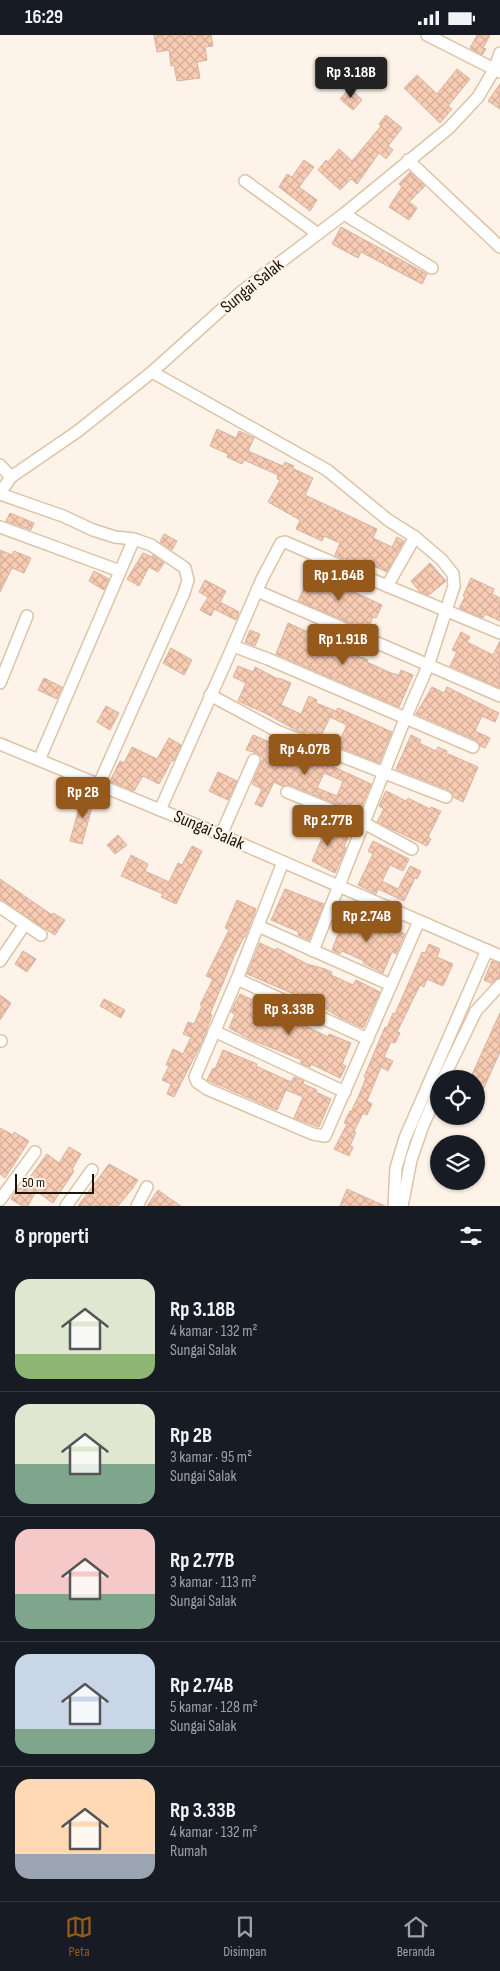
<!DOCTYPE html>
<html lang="id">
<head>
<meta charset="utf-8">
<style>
  :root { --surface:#171b24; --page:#242831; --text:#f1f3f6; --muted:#9ea1a6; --line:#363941; --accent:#95591b }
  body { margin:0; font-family:"Sofia Sans Condensed",sans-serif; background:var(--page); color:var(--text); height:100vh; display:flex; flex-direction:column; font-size:19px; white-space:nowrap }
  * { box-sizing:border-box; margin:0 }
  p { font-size:16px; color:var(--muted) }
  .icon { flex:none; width:28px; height:28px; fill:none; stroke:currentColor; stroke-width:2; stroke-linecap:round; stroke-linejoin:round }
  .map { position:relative; height:1171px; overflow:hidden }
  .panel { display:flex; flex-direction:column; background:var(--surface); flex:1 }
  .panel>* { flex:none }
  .buttons { position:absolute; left:430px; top:1035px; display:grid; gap:10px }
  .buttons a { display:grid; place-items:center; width:55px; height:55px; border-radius:50%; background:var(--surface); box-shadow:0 1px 4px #0004; font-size:25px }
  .scale { position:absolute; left:15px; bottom:12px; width:79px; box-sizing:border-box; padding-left:5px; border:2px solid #1d140a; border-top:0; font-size:14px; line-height:18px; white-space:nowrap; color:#1d140a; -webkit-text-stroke:4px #fdf3e8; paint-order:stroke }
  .price { position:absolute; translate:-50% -42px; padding:0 11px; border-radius:5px; background:var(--accent); color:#fff; font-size:16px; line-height:32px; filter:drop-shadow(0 1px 2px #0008) }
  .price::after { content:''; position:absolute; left:50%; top:30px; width:15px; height:11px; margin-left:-8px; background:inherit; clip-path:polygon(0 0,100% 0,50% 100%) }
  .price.current { background:#222; color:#fff }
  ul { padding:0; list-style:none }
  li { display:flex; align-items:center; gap:15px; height:125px; padding:0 15px }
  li+li { border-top:1px solid var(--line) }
  li span { display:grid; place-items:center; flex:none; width:140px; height:100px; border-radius:15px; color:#555 }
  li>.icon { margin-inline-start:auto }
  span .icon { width:60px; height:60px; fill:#fffc; stroke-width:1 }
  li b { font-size:21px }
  h2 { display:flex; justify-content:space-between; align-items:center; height:60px; padding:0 15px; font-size:21px }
  .status { display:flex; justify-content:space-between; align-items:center; height:35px; padding:0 25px; background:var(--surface); direction:ltr }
  .status svg { height:14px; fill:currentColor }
  .tabs { display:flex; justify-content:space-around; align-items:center; height:70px; border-top:1px solid var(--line); background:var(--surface); font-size:14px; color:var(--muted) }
  .tabs a { display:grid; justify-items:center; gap:2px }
  .tabs .current { color:var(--accent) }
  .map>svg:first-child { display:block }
  .building { fill:url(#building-cross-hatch); stroke:#d7b4a2; fill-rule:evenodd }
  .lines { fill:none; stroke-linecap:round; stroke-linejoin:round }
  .street-casing { stroke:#dcc4a7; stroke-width:14 }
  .street { stroke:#fff; stroke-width:11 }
  .labels { text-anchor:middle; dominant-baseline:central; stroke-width:4; stroke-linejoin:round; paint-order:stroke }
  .street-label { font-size:18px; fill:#1d140a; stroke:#fdf3e8 }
</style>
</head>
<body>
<div class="status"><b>16:29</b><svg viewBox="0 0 49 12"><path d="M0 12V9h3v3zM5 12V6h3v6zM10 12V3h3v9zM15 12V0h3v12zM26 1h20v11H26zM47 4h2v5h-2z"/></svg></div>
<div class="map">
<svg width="500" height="1171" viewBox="0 0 500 1171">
  <defs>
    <pattern id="building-cross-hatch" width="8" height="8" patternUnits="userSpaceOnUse" patternTransform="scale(1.25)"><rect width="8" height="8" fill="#f8cbb3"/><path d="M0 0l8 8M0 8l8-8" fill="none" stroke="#d4ad99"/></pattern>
  </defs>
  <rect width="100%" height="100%" fill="#fdf3e8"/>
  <g class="building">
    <path d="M154 0H211L213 11 205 12 207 25 197 27 200 43 177 46 174 30 171 31 169 15 157 17Z"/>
    <path d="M477 0H490L483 13 486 14 482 20 470 13Z"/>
    <path d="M457 34 470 44 448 71 452 74 440 88 404 53 417 40 437 59Z"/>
    <path d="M500 49V74L488 66Z"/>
    <path d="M350 53 362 65 353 75 340 64Z"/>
    <path d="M386 80 402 93 388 111 393 115 386 124 379 118 357 149 351 144 340 155 318 135 326 125 328 127 339 114 352 126 381 91 379 89Z"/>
    <path d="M304 125 314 132 299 152 317 165 310 176 279 152 287 139 292 142Z"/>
    <path d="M410 137 425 151 409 167 417 173 409 185 389 172 402 152 399 149Z"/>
    <path d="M341 192 427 239 422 249 361 217 358 223 332 209Z"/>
    <path d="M217 394 236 403 239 396 254 403 248 416 283 431 285 427 294 431 292 433 313 443 305 460 377 494 373 503 392 512 397 502 404 506 387 537 374 531 373 534 360 529V530L335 520 340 508 324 501 322 506 296 494 300 485 268 467 280 445 277 444 278 440 244 425 242 429 227 422 228 419 210 411Z"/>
    <path d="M10 478 34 488 31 495 6 486Z"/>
    <path d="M164 499 177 506 172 515 160 507Z"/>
    <path d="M0 515 12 520 14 516 31 523 24 538 12 533 0 557Z"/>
    <path d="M143 518 152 522 153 520 164 528 158 537 149 532 139 551 127 544Z"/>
    <path d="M430 528 446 546 429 560 420 557 411 546Z"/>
    <path d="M94 536 109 544 104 555 89 546Z"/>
    <path d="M310 539 326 546 327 544 382 570 376 583 373 582 367 595 298 566Z"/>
    <path d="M471 543 494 554 492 559 500 563V586L485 579 483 583 459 573 465 562 463 561Z"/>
    <path d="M205 545 226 556 220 567 239 577 236 585 214 574 211 581 200 575 208 562 199 557Z"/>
    <path d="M288 588 326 605 324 608 368 625 367 627 391 638 399 640 401 635 413 640 399 672 276 619Z"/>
    <path d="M250 595 260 599 255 611 245 607Z"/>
    <path d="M461 597 470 602 467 607 493 620 500 606V653L450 631 457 617 452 615Z"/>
    <path d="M171 613 192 625 184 640 163 628Z"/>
    <path d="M238 631 253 637 255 632 278 644 279 643 291 648 281 670 301 679 309 661 317 665 316 668 336 676 338 673 392 697 379 728 337 711 347 690 330 682 320 703 306 697 305 699 294 694 265 678 238 666 246 648 233 642Z"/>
    <path d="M44 643 62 652 57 664 38 655Z"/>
    <path d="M432 652 444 658 447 652 499 678 495 687 482 681 475 696 490 703 485 713 480 711 476 705 416 679Z"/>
    <path d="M106 671 119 678 110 695 97 687Z"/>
    <path d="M253 700 293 717 295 714 371 749 359 778 290 750 282 751 274 747 262 772 255 769 262 754 252 749 263 723 257 718 246 715ZM324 738 343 746 337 761 317 753Z"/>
    <path d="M411 700 421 705 419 708 436 716 438 712 447 716 446 718 478 732 463 767 453 762 449 755 396 734Z"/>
    <path d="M169 703 181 710 174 726 172 725 159 749 143 741 134 756 110 746 120 726 124 728 132 712 157 724Z"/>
    <path d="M218 737 237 746 228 765 209 756Z"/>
    <path d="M386 756 406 766 408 763 430 774 431 772 441 776 428 802 431 804 427 811 377 787 384 774 379 771Z"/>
    <path d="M83 758 95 761 82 809 70 806Z"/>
    <path d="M309 787 348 803 344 811 346 813 335 838 312 826 322 803 306 795Z"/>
    <path d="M118 800 127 810 115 819 107 810Z"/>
    <path d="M373 806 409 824 403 836 390 830 382 846 398 854 410 831 421 836 417 844 415 843 404 866 378 854 376 859 358 850 373 819 368 816Z"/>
    <path d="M192 811 202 816 176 869 161 862 163 859 121 841 131 820 148 829 145 836 169 847 178 828 182 830Z"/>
    <path d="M0 844 52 880 53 878 65 885 55 900 0 865Z"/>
    <path d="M285 854 324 869 309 905 298 900 299 897 271 885Z"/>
    <path d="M237 865 256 874 245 902H244L235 919 210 979 212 980 202 1007 174 1062 167 1059 171 1049 162 1045 169 1031 166 1030 173 1014 183 1019 191 1002 183 999 188 987 194 989 202 971 200 970 213 944 206 941 229 895 225 893Z"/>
    <path d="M346 878 354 881 353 883 380 895 393 900 395 894 405 899 396 919 392 917 383 938 363 928 364 926 342 916 340 919 332 915Z"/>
    <path d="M260 908 275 915 277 913 307 929 325 934 332 937 331 940 353 950 356 945 380 957 363 993 339 982 326 974 302 963 301 965 293 961 294 959 247 939Z"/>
    <path d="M429 909 440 914 437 922 453 929 443 951 427 944 424 952 420 950 397 997 400 998 395 1008 391 1007 384 1022 393 1026 388 1036 381 1032 367 1066 372 1069 367 1080 363 1078 354 1096 356 1097 350 1111 353 1112 349 1121 334 1114 347 1089 344 1088 350 1076 351 1077 360 1058 366 1042H364L385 992 387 993 393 978 395 979 422 917 425 918Z"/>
    <path d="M23 916 36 924 27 937 15 929Z"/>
    <path d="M492 926 500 928V943L491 948 484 945Z"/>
    <path d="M240 959 266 971 267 969 284 977V978L297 984 296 986 328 1002 329 999 351 1008 342 1029 346 1031 340 1043 311 1029 310 1032 300 1028 302 1025 252 1005 229 993 235 979 231 977Z"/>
    <path d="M0 960 11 968 0 985Z"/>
    <path d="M104 964 125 975 121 983 100 971Z"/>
    <path d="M500 978V1017L476 1070V1044H470Z"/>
    <path d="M223 1015 257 1029 256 1031 291 1047 294 1042 304 1046 303 1049 317 1055 316 1057 331 1064 319 1092 294 1083 303 1062 286 1055 277 1075 207 1045 213 1033 215 1034Z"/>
    <path d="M0 1093 13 1100 14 1097 29 1106 5 1143 0 1139Z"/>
    <path d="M69 1112 81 1119 72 1134 74 1136 53 1168 36 1156 28 1171H22L11 1164 18 1153 21 1154 47 1119 59 1128Z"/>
    <path d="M109 1129 138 1145 132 1154 118 1171H78Z"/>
    <path d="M347 1154 385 1171H340Z"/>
    <path d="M158 1155 169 1163 181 1171H147Z"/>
  </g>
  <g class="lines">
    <defs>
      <g id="street">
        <path d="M427 0 500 37"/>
        <path d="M408 125 500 212"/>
        <path d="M245 146 318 199"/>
        <path d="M344 179 432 233"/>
        <path d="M152 337 327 435 388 485 415 502 442 525 453 539 454 551 428 631 405 684 313 916"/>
        <path d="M0 430 11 442"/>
        <path d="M0 458 11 442 78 396 152 337 241 257 344 179 449 93 478 62 494 35 500 18"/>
        <path d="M0 459 63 481 93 495 115 502 134 504 151 510 185 533 188 545 184 558 99 749"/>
        <path d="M0 492 120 536"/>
        <path d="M387 551 500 598"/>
        <path d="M257 556 500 661"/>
        <path d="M233 611 262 544 281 508 285 507 387 551 415 502"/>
        <path d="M0 648 27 581"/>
        <path d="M210 660 277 696 446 762"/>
        <path d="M0 709 221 800 500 921"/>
        <path d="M39 725 134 504"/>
        <path d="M287 757 364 788 412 814"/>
        <path d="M160 775 233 611 268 624 473 712"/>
        <path d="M221 800 254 725"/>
        <path d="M283 827 237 944 195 1042 197 1047 207 1054 313 1099 325 1101 419 886"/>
        <path d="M0 872 41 900"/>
        <path d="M258 891 391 950"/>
        <path d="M0 926 25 889"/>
        <path d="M237 944 368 1004"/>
        <path d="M214 996 345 1057"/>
        <path d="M0 1006H1"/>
        <path d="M443 1044 476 976 500 950"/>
        <path d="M0 1165 35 1117"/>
        <path d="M66 1171 92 1135"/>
        <path d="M137 1171 147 1152"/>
        <path d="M394 1171 396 1133 405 1103 487 915"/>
        <path d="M402 1171 411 1125 422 1093 439 1054"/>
      </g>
    </defs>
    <use href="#street" class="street-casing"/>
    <use href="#street" class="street"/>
  </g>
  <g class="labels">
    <g class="street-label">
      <text transform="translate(252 251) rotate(-39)">Sungai Salak</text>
      <text transform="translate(209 795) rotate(23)">Sungai Salak</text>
    </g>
  </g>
</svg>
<div class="buttons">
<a><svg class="icon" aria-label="locate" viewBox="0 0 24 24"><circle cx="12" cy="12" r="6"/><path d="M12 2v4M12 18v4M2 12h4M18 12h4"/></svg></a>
<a><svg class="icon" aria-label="layers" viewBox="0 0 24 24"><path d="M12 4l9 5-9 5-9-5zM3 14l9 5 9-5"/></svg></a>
</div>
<div class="scale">50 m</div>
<b class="price current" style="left:351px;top:64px">Rp 3.18B</b>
<b class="price" style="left:339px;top:567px">Rp 1.64B</b>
<b class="price" style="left:343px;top:631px">Rp 1.91B</b>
<b class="price" style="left:305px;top:741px">Rp 4.07B</b>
<b class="price" style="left:83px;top:784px">Rp 2B</b>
<b class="price" style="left:328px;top:812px">Rp 2.77B</b>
<b class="price" style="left:367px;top:908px">Rp 2.74B</b>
<b class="price" style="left:289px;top:1001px">Rp 3.33B</b>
</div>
<section class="panel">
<h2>8 properti<svg class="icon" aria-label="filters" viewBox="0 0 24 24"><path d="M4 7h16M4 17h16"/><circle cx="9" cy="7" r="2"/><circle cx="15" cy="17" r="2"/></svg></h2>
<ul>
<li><span style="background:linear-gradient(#dfe7d0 75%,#8fb573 0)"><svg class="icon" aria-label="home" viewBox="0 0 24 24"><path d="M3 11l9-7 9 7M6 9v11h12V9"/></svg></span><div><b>Rp 3.18B</b><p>4 kamar · 132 m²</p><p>Sungai Salak</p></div></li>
<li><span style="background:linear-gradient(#dfe7d0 60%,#7fa58c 0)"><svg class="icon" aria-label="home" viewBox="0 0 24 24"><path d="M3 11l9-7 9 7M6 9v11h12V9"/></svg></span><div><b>Rp 2B</b><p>3 kamar · 95 m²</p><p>Sungai Salak</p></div></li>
<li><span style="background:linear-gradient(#f6c9c9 65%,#7fa58c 0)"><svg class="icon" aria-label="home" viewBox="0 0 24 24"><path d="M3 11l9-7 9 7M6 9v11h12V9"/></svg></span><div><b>Rp 2.77B</b><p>3 kamar · 113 m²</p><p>Sungai Salak</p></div></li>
<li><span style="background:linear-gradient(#c9d6e8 75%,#7fa58c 0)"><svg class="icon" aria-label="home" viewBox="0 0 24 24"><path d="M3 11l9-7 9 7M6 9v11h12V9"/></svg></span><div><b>Rp 2.74B</b><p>5 kamar · 128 m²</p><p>Sungai Salak</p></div></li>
<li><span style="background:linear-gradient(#ffd9b3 75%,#9aa5b1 0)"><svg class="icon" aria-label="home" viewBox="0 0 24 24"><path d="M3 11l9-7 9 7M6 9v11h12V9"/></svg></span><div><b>Rp 3.33B</b><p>4 kamar · 132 m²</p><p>Rumah</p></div></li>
</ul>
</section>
<nav class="tabs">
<a class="current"><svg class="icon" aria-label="map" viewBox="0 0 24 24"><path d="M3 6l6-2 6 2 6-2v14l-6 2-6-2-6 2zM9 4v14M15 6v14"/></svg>Peta</a>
<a><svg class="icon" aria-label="saved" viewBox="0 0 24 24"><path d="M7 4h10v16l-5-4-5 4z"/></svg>Disimpan</a>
<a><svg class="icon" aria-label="home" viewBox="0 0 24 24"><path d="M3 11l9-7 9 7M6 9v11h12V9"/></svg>Beranda</a>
</nav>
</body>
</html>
